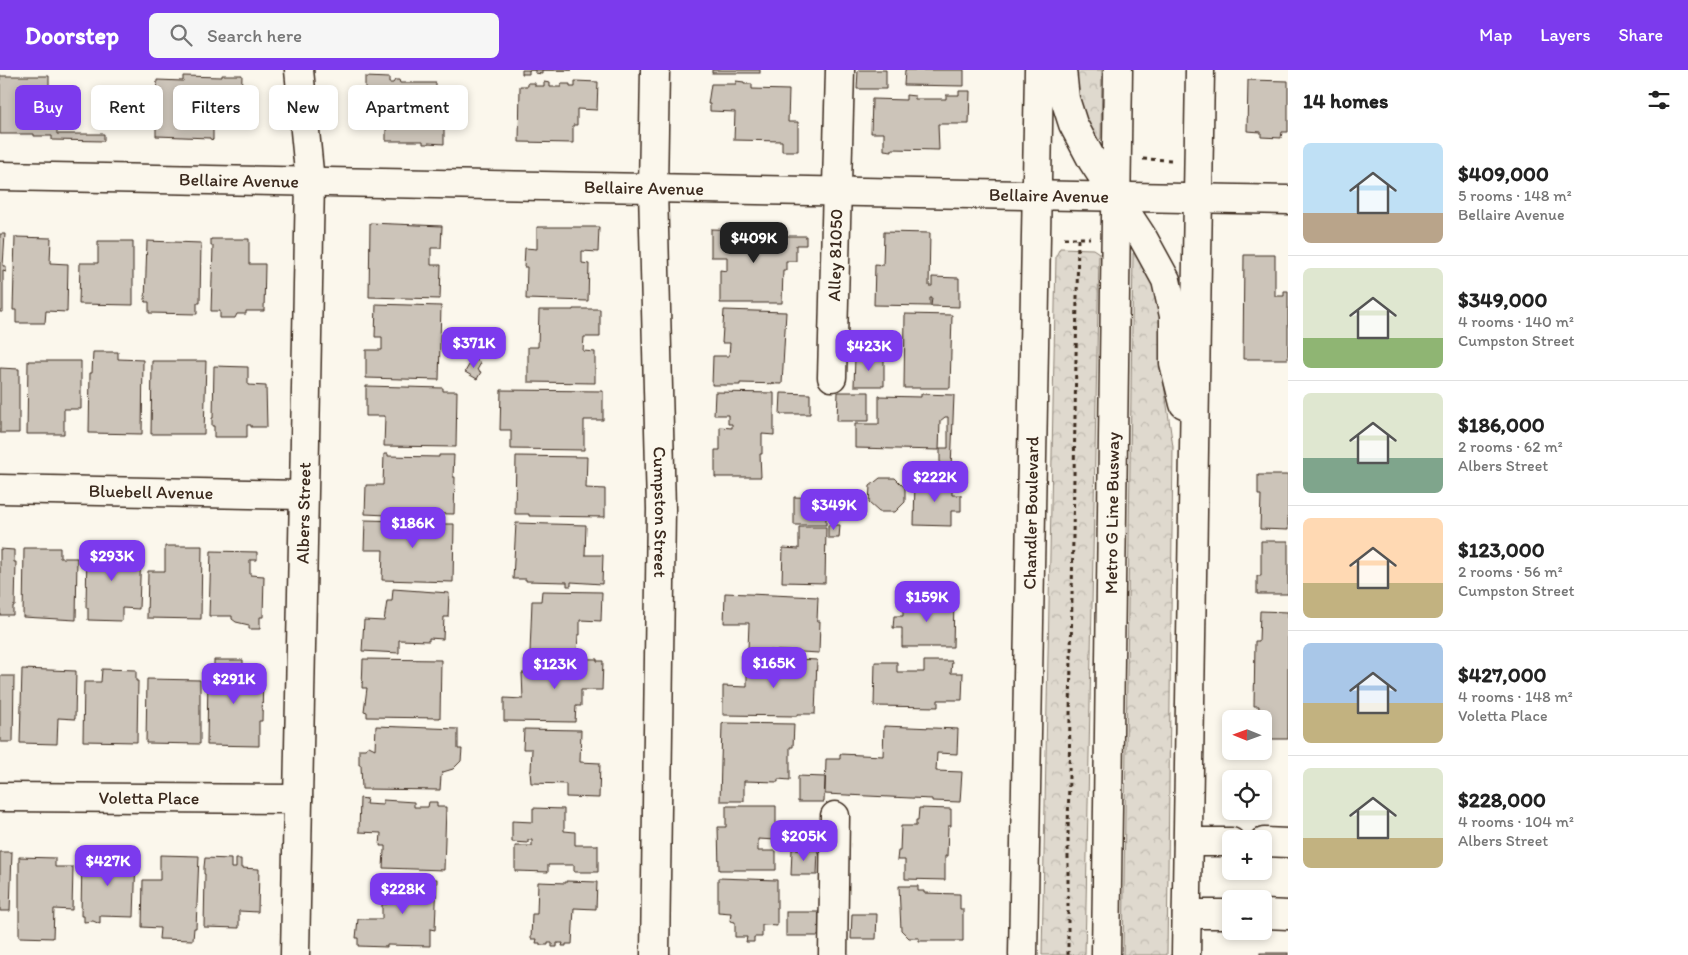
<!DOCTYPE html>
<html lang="en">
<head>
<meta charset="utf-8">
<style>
  :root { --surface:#fff; --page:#f6f6f6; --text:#222; --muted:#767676; --line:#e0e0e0; --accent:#7c3aed }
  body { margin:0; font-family:Itim,sans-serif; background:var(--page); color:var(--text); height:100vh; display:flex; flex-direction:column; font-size:19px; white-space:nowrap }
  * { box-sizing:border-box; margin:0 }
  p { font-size:16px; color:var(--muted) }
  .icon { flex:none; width:28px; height:28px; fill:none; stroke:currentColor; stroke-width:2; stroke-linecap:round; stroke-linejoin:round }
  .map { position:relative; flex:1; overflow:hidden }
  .panel { display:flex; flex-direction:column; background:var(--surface); width:400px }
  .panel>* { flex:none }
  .banner { position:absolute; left:15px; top:15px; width:475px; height:45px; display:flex; gap:10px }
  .needle { width:32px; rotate:271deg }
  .controls { position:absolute; left:1222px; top:640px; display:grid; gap:10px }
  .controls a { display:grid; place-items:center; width:50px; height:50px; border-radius:8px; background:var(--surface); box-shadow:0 2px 8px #0003; font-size:25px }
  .price { position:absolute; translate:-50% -42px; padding:0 11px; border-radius:10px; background:var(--accent); color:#fff; font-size:16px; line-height:32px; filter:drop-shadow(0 1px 2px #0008) }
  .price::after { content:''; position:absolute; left:50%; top:30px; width:15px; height:11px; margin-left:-8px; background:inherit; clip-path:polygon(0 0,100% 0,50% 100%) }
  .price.active { background:#222; color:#fff }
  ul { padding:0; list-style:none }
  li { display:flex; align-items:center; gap:15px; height:125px; padding:0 15px }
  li+li { border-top:1px solid var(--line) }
  li span { display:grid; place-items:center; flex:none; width:140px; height:100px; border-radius:8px; color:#555 }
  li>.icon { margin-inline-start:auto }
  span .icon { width:60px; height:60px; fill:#fffc; stroke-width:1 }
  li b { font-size:21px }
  h2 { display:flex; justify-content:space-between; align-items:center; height:60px; padding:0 15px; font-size:21px }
  .pill { padding:0 18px; border-radius:8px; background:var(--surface); box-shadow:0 2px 8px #0003; font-size:18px; line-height:45px }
  .pill.active { background:var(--accent); color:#fff }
  header { display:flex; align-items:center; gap:30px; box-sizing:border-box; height:70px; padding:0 25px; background:var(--accent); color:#fff }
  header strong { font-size:24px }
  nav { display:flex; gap:28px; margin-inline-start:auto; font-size:18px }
  .search { width:350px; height:45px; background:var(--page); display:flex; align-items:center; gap:12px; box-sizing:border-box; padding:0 18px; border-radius:8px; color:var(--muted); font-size:19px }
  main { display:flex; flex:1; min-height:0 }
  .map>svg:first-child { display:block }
  .forest { fill:url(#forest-crowns); stroke:#8d8276 }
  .building { fill:#ccc4b9; stroke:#3b2a1e }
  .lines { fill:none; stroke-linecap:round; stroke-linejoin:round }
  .minor-casing { stroke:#3b2a1e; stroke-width:31 }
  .path { stroke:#3b2a1e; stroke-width:3; stroke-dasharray:4 4; stroke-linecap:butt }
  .minor { stroke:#fbf7ec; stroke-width:28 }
  .labels { text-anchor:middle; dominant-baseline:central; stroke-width:4.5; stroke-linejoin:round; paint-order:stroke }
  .street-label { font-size:18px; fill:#3b2a1e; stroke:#fbf7ec }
</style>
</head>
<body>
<header>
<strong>Doorstep</strong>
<div class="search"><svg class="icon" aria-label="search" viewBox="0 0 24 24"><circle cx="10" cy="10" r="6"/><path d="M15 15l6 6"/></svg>Search here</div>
<nav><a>Map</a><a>Layers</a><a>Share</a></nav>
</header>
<main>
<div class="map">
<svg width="1288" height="885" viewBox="0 0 1288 885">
  <defs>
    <pattern id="forest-crowns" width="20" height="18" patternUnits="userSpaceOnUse" patternTransform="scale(1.25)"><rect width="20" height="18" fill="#dfd9ce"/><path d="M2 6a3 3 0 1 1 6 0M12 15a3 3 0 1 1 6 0" fill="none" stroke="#c0bab0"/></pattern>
  </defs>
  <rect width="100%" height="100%" fill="#fbf7ec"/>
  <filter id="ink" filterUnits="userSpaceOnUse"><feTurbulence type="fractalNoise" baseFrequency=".02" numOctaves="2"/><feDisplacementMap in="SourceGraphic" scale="10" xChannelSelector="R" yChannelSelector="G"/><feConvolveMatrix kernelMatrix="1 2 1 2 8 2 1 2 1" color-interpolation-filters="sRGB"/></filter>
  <g filter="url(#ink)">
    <g class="forest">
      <path d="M1073 0H1102L1101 68 1098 72 1084 58Z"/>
      <path d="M1060 178 1093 179 1099 183 1085 885H1042L1056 186Z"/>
      <path d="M1140 182 1155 209 1163 240V308L1173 377 1167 885H1123L1133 183Z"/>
    </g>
    <g class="building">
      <path d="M522 0H572H542V4L535 3V0H529V4H522Z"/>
      <rect x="712" y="0" width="48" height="3"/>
      <path d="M858 0H886V19H857Z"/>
      <path d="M905 0H964V16L904 15Z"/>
      <path d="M222 5H242L241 33H219V54H213V70L210 69V68L156 66V44L140 43V25H156L157 10 183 11V6L222 7Z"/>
      <path d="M0 6H49V23H57V64H104V71L52 70V66H34V64H0Z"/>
      <path d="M365 7 389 8V13H393L395 10H399L400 13H436V30H445L444 35 459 36 458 50H444V74L428 73V74H423V71H386V56H384V53H386L387 37 364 36 363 24H365Z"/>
      <path d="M1248 10 1288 11V62H1282L1281 68 1261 67V62L1247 61Z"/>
      <path d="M575 11 598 12 597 40 577 39V55H573V73L519 72 520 16H528V13H535V16H544V12L550 13V17H561V14H570V17H575Z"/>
      <path d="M736 11 744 12V14H752V19L789 20 788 52H798V81H782V71L734 70 735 42 710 41V34H708L711 14H736Z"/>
      <path d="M959 21H970L969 54H938L939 80 892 79V81L884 80V63H871L872 29 906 30V25L915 26V29H946V25H959Z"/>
      <path d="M370 153 442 156 441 178H431V195H441L440 229 369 227Z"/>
      <path d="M537 157H599L598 182 582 181V193L589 194 588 231 526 229 527 197H524L525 178 537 179Z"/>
      <path d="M711 159 787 161V166H806V175H796V191H786V200H783L782 233H720V200L727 201V187H711Z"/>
      <path d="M884 162 930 163 929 216H932V207L959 208V237L931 236 932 228H930V236L874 235 875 194 883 195Z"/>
      <path d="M0 164H5L3 196H6V202L3 201V242H0Z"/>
      <path d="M15 167 51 168 50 193 68 194 67 242 46 241 45 253H16V240H13Z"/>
      <path d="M211 169H249V194H265L264 241H246V244H237L235 248H220V241H211L213 176H211Z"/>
      <path d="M98 171H133V235L79 234 80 193H98Z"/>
      <path d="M147 171 201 173 200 233H197V244L149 243V232H145Z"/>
      <path d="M1244 185H1275V226H1284V221H1288V289H1243Z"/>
      <path d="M376 234 441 236 439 310 366 308V280H382V267H375Z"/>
      <path d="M573 239H600V267H584L583 281 595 282V313L528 312V277H538L539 240H573Z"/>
      <path d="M724 240 786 242 782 314 740 313V315H712L713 286H729L730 273H722Z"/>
      <path d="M905 244 952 245 950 318H904Z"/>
      <path d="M93 282H118V289L143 290 142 364 89 363 90 303H92Z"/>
      <path d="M855 287 884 288V316H854Z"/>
      <path d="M473 288 481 293 477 300 481 302 477 309 465 302Z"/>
      <path d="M28 291H81V339H64V364H27Z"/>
      <path d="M152 291H206L204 364H151Z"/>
      <path d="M214 296 248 297V315L266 316 267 357H251V355H247V367H214V356H212V348H213Z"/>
      <path d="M0 298 19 299V363H0Z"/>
      <path d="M366 316 443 318V321H457L456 377 384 376 385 346H366Z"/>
      <path d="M501 320 603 321V350H584V380L511 379V360H500Z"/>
      <path d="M715 322 774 323V365L762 364V384H760L761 407H715V380H720V357L732 358V354H728V345H714Z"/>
      <path d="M838 322H869V351H837Z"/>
      <path d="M781 323 810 324V344H780Z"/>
      <path d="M921 324 954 325 951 398H940V378H948V347H945L940 351 939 380 855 378V354H879V326L921 327Z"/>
      <path d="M384 384H388V386L439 387V385H454L453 407H455L454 444 401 443V446H397V442H387V445L365 444 366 415H383Z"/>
      <path d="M516 386 587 387 586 418 605 419V447L529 446V444H515Z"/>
      <path d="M1258 405H1288V460L1260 459 1261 425H1258Z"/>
      <path d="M880 408H895L905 418V432L895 442H879L869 433 870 416Z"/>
      <path d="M915 410 952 411V425H961V441H951V456L914 455Z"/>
      <path d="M794 427 826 428V455H794Z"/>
      <path d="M365 450 441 452V454H454L453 512 382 510 383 480H364Z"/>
      <path d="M516 453 586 455 585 485H603L602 514 571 512V516H567V512L526 511V509H513Z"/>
      <path d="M828 455H840L839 468H828Z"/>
      <path d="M799 457H826L825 513 782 512 783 478 799 479Z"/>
      <path d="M1261 471H1288V524H1257V506H1261Z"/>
      <path d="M165 476H202L201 549 147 548 148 501H165Z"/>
      <path d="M87 477 141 478 139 539 122 538V551L88 550V538H86Z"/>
      <path d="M24 478H60V488H77L76 550 23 547Z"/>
      <path d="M0 479 14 480V492H16L15 536H13V545H0Z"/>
      <path d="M211 481 257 482V490H250V505L264 506 263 547H260V559H249V555L236 552 232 549V546H209Z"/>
      <path d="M393 519 449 523 448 547H444L443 569 429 568V571L399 570V583L362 581 364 550 384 551 387 531H392Z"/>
      <path d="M542 521 602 522 601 551 580 550V565H578L577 583 530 582 532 531H541Z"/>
      <path d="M725 523 818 527 817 551H820L819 583 748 579 749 553H724Z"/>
      <path d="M903 528 954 529 953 577H902V558H893L894 546H903Z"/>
      <path d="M1260 541 1288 542V669H1264V649H1258L1259 636H1254L1255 571H1259Z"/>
      <path d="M542 588 597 589V591H603L602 620H581V636H576L575 652 504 651V628L523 629 522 603H538L539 590H542Z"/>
      <path d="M363 589 441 590 440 648 367 647V642L364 641 367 618H362Z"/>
      <path d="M797 589 817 590 815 644H797V646L723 645V616L747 617V590Z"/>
      <path d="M214 590H243V601L263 602 262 651H259V676L207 675 208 601H214Z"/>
      <path d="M924 591H952L951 603H963L962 630H938V637L874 636 875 592H897V602H924Z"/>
      <path d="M22 599 76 601 75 649 58 648 57 674 20 673Z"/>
      <path d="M102 599 136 600V611H138L137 672 83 671 84 612H101Z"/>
      <path d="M0 606H14L13 672H0Z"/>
      <path d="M147 609 200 610V674L146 673Z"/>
      <path d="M725 653 794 654 793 677H790V710L778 709V712L744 711V731H720L722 654Z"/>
      <path d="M376 656 458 659V679H462L461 691 453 699 443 702 441 706 440 720 362 719 361 695H359V679H365L369 676 375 679Z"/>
      <path d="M884 656 958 659 957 684 937 683 936 701 962 702 960 732 932 731V729L825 724 826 689H840V684L883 686Z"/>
      <path d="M524 659 581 660 580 692 600 693 599 728 566 727V714L531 713 530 701H531L532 679H523Z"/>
      <path d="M798 706 825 707 824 732H798Z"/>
      <path d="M360 728 367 729 366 734 383 735V730L414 732V737H428L429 732H437V737H446L444 800 383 798 384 780H386V776H380L381 763 359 762Z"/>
      <path d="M726 736H776V770L758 769V781H776V800H719L718 757H726Z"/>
      <path d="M533 738 564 739V761L575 762V775H598V802H574V795H548V802L515 801V776H532V770H528V773L512 772V751L533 752Z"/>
      <path d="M919 738 951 739V756H948L947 786H945V810L905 809V790H897L898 781H900L901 756H916V750H918Z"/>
      <path d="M792 779 818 780 817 805H791Z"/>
      <path d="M0 782H12L10 841H0Z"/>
      <path d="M82 785 136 786 134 847 100 846V854L93 851 84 852V846H81Z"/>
      <path d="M160 785 199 786 196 858H194L193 870 159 869 160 858 142 857 143 810H160Z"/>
      <path d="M19 787 55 788V797H73L72 840 54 839 53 868 19 867Z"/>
      <path d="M205 788 231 789V798H236V789H241V798L259 799 258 842 239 841V858L204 857 205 804H204V797Z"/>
      <path d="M398 806H404V808L437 809 435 860 430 859V876L387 875V877L358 876V868H356L358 849H382V834H387L388 808H398Z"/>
      <path d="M718 808 777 810V856L762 855V867H754V872H746L747 867H735V852L730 851 731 843 718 842Z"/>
      <path d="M566 811 597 812 596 839 574 838 572 874H566V876H562L563 873H557V877H552V873H548V875H540V873H536L537 869H531L532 844H537L538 812 566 813Z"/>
      <path d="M899 816H918V821H924V823L960 824V839H963V871H919V868H909L901 860Z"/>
      <rect x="786" y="842" width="34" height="24"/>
      <path d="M852 844H877L876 869H851Z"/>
      <rect x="1260" y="883" width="28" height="2"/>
    </g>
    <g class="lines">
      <defs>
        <g id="minor">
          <path id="s1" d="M655 0 653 119 661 439 655 885"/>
          <path d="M1062 0 1065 29 1073 54 1092 90 1143 168 1166 210 1174 246V293L1184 334"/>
          <path id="s2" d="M0 106 1288 130"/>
          <path id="s3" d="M832 307 840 0"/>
          <path id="s4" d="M0 419 303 425"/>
          <path id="s5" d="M0 727 298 729"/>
          <path d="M1188 772H1231"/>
          <path d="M1264 772 1288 773"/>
          <path d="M1187 844H1231"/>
          <path d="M1264 844 1288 845"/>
          <path id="s6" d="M295 885 310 112 299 0"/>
          <path d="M833 885 835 746"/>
          <path id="s7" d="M1023 885 1039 0"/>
          <path id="s8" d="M1106 885 1118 0"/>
          <path d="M1186 885 1200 0"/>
        </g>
      </defs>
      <use href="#minor" class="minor-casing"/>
      <g class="path">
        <path d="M1143 89 1172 90"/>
        <path d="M1064 168H1090"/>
        <path d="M1068 885V765L1078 168"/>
      </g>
      <use href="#minor" class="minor"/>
    </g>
  </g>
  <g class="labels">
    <g class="street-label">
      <text stroke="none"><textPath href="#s2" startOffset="239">Bellaire Avenue</textPath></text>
      <text stroke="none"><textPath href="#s2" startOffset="644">Bellaire Avenue</textPath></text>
      <text stroke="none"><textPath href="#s2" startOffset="1049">Bellaire Avenue</textPath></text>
      <text stroke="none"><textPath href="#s3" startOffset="122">Alley 81050</textPath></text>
      <text stroke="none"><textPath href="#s4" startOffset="151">Bluebell Avenue</textPath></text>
      <text stroke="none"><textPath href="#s6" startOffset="442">Albers Street</textPath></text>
      <text stroke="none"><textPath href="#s1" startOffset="442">Cumpston Street</textPath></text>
      <text stroke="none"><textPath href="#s8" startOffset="442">Metro G Line Busway</textPath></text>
      <text stroke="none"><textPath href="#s7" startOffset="442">Chandler Boulevard</textPath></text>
      <text stroke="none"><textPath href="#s5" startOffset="149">Voletta Place</textPath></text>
    </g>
  </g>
</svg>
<div class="controls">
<a><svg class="needle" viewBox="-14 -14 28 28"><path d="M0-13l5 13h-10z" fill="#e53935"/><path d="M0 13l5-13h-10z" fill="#767676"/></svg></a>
<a><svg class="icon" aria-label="locate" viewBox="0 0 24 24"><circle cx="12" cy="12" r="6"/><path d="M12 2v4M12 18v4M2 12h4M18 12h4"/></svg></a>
<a>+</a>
<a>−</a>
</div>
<b class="price active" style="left:754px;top:194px">$409K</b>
<b class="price" style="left:474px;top:299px">$371K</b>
<b class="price" style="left:869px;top:302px">$423K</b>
<b class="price" style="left:935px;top:433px">$222K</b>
<b class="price" style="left:834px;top:461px">$349K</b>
<b class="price" style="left:413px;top:479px">$186K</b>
<b class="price" style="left:112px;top:512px">$293K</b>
<b class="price" style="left:927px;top:553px">$159K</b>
<b class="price" style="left:774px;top:619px">$165K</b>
<b class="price" style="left:555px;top:620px">$123K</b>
<b class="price" style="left:234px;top:635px">$291K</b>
<b class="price" style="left:804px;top:792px">$205K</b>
<b class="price" style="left:108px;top:817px">$427K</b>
<b class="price" style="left:403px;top:845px">$228K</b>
<div class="banner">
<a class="pill active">Buy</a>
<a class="pill">Rent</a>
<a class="pill">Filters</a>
<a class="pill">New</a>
<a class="pill">Apartment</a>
</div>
</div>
<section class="panel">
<h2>14 homes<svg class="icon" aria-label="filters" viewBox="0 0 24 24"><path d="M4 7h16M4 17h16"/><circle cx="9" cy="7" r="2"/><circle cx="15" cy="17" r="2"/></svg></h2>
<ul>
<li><span style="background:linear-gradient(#bfe0f5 70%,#b9a48a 0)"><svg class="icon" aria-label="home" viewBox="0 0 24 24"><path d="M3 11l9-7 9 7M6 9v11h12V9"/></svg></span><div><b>$409,000</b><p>5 rooms · 148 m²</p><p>Bellaire Avenue</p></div></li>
<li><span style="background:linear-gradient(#dfe7d0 70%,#8fb573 0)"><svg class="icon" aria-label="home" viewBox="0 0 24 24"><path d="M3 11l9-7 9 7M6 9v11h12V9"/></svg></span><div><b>$349,000</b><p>4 rooms · 140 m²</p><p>Cumpston Street</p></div></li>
<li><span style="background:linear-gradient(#dfe7d0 65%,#7fa58c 0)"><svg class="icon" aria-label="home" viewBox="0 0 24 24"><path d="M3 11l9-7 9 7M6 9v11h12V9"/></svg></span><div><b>$186,000</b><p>2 rooms · 62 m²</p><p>Albers Street</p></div></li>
<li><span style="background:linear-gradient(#ffd9b3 65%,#c2b280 0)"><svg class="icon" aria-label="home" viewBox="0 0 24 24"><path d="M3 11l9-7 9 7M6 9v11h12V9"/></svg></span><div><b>$123,000</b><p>2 rooms · 56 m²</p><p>Cumpston Street</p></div></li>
<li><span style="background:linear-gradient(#a9c7e8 60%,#c2b280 0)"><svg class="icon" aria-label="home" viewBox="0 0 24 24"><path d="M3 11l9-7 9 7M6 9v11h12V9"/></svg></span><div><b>$427,000</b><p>4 rooms · 148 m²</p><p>Voletta Place</p></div></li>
<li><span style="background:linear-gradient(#dfe7d0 70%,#c2b280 0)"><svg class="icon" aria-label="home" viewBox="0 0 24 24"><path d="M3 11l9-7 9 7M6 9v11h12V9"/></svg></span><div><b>$228,000</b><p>4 rooms · 104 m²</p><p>Albers Street</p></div></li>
</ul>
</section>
</main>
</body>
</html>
